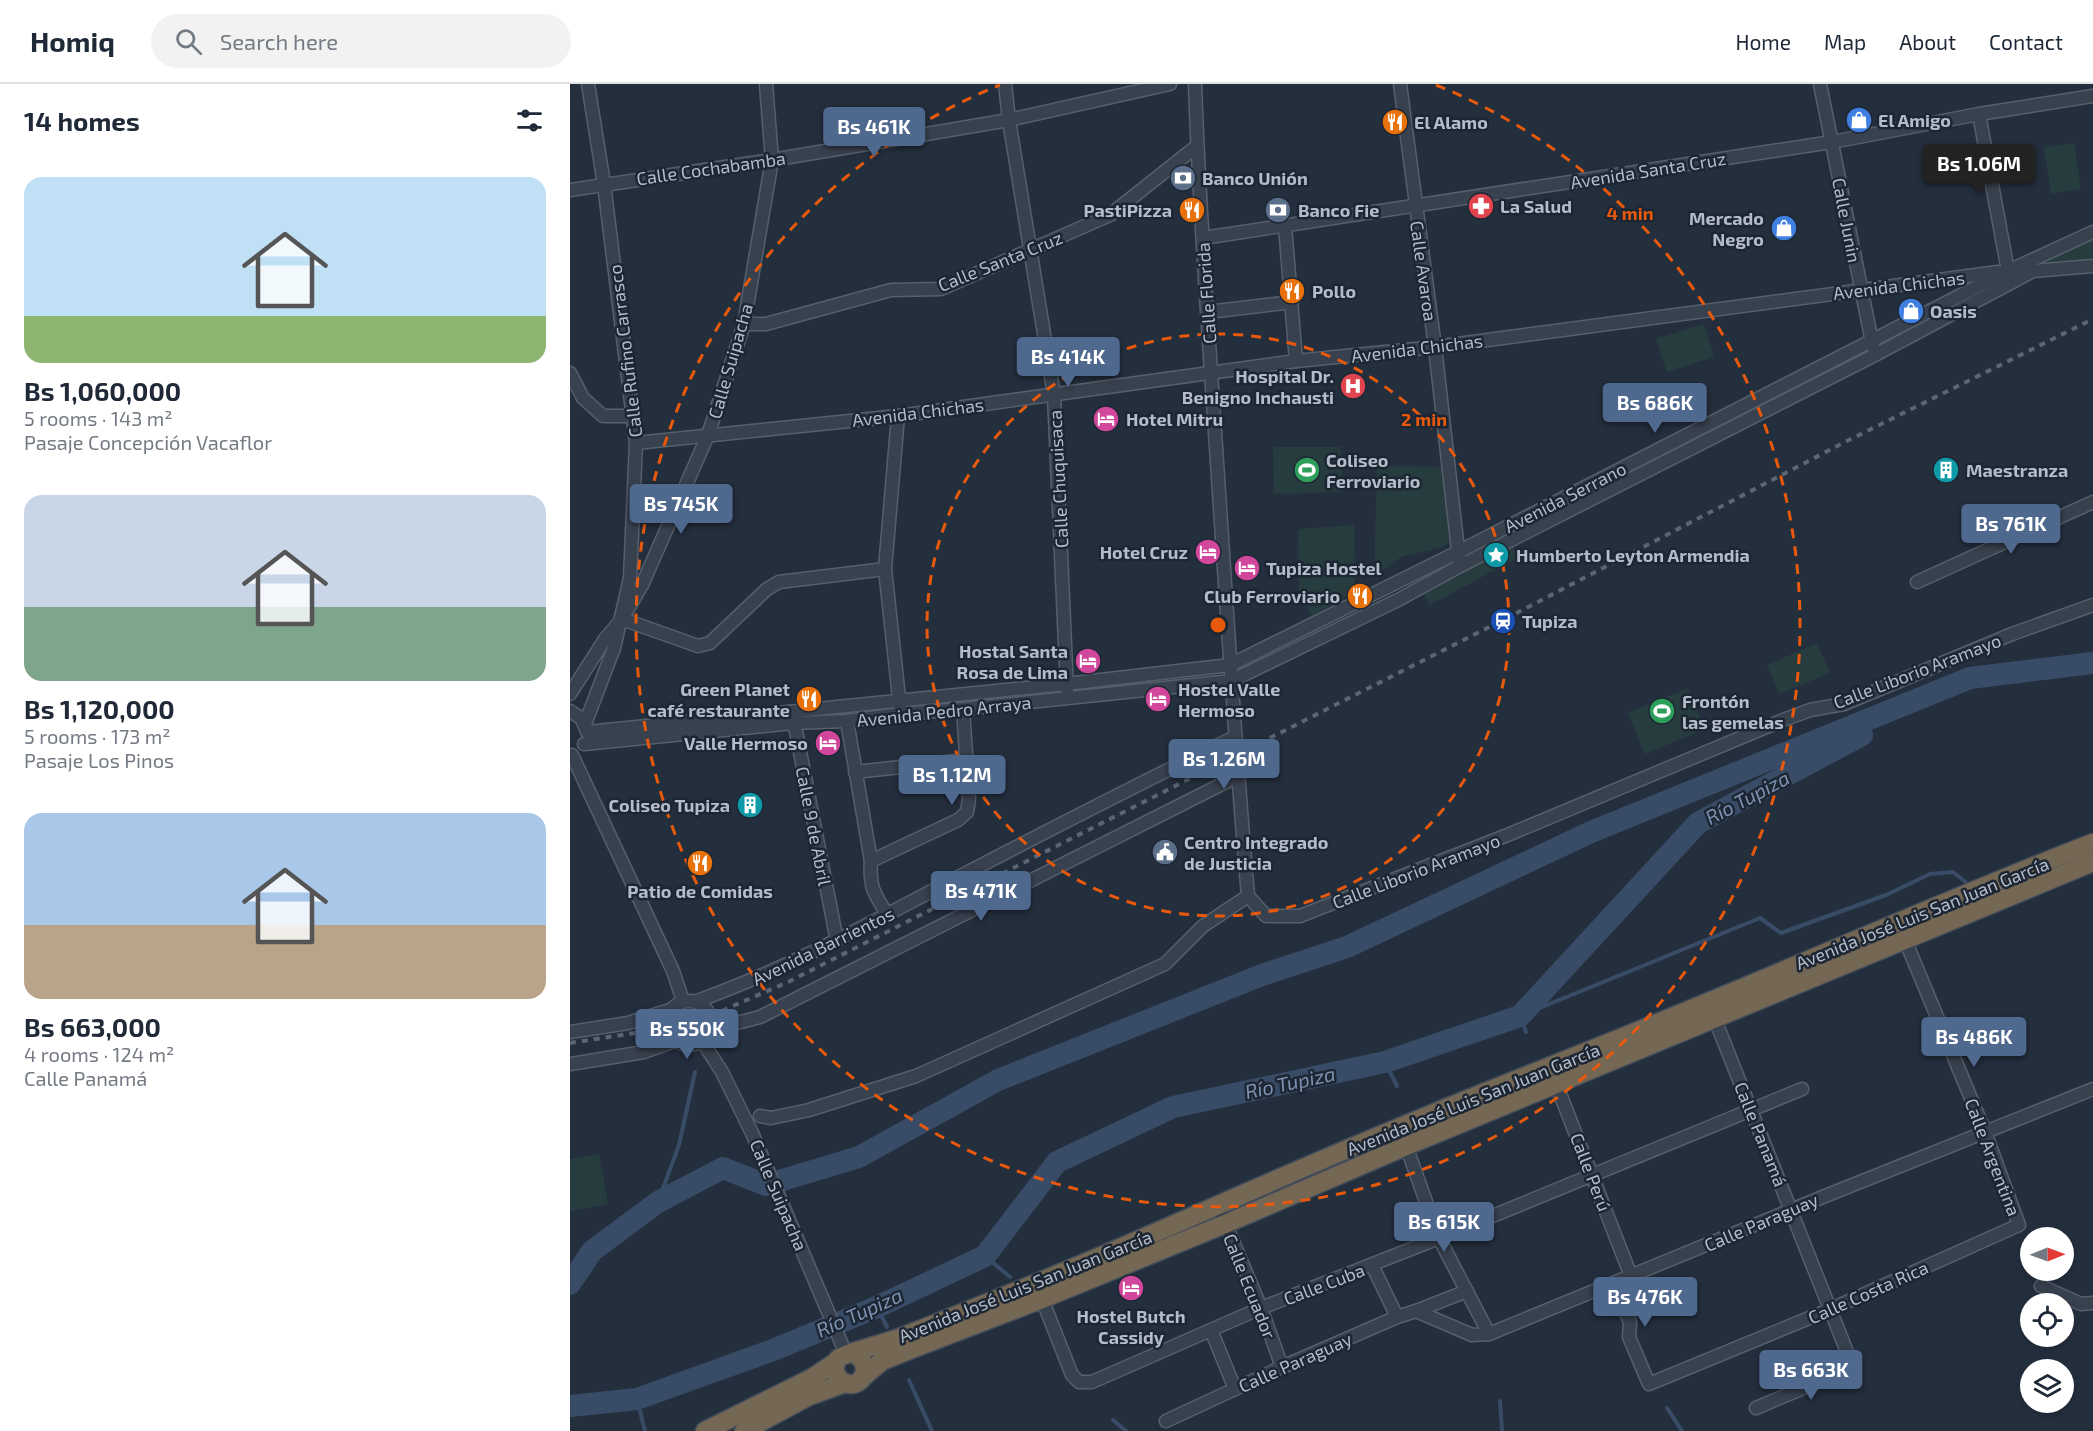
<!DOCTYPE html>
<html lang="en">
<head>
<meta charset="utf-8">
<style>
  :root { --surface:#fff; --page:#f2f2f3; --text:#1f2937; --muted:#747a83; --line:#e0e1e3; --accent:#4f688e }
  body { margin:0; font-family:"Exo 2",sans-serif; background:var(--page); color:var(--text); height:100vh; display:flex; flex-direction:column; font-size:22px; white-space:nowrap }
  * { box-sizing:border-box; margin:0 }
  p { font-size:20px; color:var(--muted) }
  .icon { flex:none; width:33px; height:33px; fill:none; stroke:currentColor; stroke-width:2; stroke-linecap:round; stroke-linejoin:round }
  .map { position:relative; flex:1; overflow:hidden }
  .sheet { display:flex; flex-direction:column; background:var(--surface); width:570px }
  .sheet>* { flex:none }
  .needle { width:39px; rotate:89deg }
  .tools { position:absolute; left:1450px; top:1143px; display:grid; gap:12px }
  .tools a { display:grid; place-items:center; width:54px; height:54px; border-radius:50%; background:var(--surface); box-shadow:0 3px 9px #0003; font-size:30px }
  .price { position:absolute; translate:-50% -51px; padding:0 14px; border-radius:6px; background:var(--accent); color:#fff; font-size:20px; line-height:39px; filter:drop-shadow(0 2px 3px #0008) }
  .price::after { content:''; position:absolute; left:50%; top:36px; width:18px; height:14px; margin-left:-9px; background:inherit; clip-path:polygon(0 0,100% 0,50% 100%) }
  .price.current { background:#222; color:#fff }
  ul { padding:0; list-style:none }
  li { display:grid; align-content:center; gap:12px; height:318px; padding:0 24px }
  li span { display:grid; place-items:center; height:186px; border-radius:18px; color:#555 }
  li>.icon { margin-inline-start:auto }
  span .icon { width:108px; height:108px; fill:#fffc; stroke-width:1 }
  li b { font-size:26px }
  h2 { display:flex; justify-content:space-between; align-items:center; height:72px; padding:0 24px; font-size:26px }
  header { display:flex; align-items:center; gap:36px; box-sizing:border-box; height:84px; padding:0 30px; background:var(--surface); border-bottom:2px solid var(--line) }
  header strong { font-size:28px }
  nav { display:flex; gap:33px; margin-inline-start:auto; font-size:21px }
  .search { width:420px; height:54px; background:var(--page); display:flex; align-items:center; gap:15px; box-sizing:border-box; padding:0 21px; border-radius:33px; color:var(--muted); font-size:22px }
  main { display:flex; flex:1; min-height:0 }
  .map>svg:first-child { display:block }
  .green { fill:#263c3f }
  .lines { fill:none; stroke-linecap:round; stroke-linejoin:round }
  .stream { stroke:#394c67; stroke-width:4 }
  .river { stroke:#394c67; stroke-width:22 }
  .minor-casing { stroke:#565f6c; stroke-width:15 }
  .highway-casing { stroke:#434c59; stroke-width:21 }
  .minor { stroke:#38414e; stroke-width:12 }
  .highway { stroke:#746855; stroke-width:18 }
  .rail { stroke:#5a6575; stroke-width:4; stroke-dasharray:6 6; stroke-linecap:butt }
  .ring { fill:none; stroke:#e8590c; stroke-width:3; stroke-dasharray:10 8 }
  .labels { text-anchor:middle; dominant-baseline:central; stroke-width:5; stroke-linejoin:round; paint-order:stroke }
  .poi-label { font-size:18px; font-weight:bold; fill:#b4bcc9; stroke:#1d2633; text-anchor:start }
  .street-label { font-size:18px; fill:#b4bcc9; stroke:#1d2633 }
  .water-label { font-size:20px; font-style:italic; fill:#7c92b1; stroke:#1d2633 }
  .centre { fill:#e8590c; stroke:#1d2633; stroke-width:3 }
  .ring-label { font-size:18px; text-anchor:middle; font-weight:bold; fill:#e8590c; stroke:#1d2633; stroke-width:5; stroke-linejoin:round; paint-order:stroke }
</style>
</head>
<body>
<header>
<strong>Homiq</strong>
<div class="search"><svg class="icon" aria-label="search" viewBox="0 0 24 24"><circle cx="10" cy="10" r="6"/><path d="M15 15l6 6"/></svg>Search here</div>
<nav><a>Home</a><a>Map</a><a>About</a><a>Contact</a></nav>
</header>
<main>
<section class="sheet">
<h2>14 homes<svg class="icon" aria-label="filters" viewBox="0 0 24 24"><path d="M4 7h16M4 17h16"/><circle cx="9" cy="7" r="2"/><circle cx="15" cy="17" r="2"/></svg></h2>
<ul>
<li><span style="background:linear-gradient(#bfe0f5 75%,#8fb573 0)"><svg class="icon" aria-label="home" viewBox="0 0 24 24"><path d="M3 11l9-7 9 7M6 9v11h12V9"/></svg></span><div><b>Bs 1,060,000</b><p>5 rooms · 143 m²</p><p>Pasaje Concepción Vacaflor</p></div></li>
<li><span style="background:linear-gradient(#c9d6e8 60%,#7fa58c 0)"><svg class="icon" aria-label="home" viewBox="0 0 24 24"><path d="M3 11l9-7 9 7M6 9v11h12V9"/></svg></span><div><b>Bs 1,120,000</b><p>5 rooms · 173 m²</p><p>Pasaje Los Pinos</p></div></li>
<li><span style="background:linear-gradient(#a9c7e8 60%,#b9a48a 0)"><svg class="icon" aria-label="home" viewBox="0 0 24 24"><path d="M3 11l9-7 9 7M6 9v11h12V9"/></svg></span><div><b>Bs 663,000</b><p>4 rooms · 124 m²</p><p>Calle Panamá</p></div></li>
</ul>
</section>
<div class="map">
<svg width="1523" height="1347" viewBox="0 0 1523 1347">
  <rect width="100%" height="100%" fill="#242f3e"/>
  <g class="green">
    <path d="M1504 59 1511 105 1481 110 1474 63Z"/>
    <path d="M1515 155 1523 157V174L1518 176 1473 180Z"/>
    <path d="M1134 240 1144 273 1097 288 1086 255Z"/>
    <path d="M703 363H771L773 408 704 410Z"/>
    <path d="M807 382 872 383 882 458 873 463 831 473 804 493Z"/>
    <path d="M784 441 785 508 742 532 729 506 728 445Z"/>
    <path d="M943 461 949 473 860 521 853 509Z"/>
    <path d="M1247 559 1260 589 1209 610 1197 581Z"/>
    <path d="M1118 604 1135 645 1075 670 1058 629Z"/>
    <path d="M29 1070 38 1120 0 1127V1075Z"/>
  </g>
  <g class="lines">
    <g class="stream">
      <path d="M956 948 950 932 1190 834 1211 849 1316 811 1360 790 1383 788 1398 800"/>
      <path d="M815 978 827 1002"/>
      <path d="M88 1118 109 1061 125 988"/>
      <path d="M415 1172 440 1193"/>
      <path d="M307 1223 317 1243"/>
      <path d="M339 1296 362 1347"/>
      <path d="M67 1315 75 1347"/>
      <path d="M930 1317 932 1347"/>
      <path d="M1097 1324 1112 1347"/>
      <path d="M543 1336 556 1347"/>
    </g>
    <g class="river">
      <path d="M0 1200 22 1167 88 1118 153 1084 196 1101 289 1073 428 996 692 891 777 863 1021 748 1400 594 1523 579"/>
      <path d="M0 1322 67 1315 203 1266 307 1223 415 1172 487 1078 603 1023 815 978 950 932 1128 739 1292 651"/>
    </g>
    <defs>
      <g id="minor">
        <path d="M435 0 439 36 484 311 497 606"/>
        <path d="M625 0C629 121 638 242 646 363 656 513 665 663 678 812"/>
        <path d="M830 0 865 263 889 475"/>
        <path d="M1250 0 1303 263"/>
        <path d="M1409 30 1438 187"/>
        <path d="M0 106 202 76 439 36 600 0"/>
        <path d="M715 142 726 277"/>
        <path d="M633 154 1262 58 1409 30 1523 12"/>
        <path d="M638 228 722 218"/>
        <path d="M174 240H196L321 206 371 205 540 131 627 62"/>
        <path d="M0 289 13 314 33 332H63"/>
        <path d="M328 332 315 485 330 623"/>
        <path d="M66 359 328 332 726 277 865 263 1428 188"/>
        <path d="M1347 498 1523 418"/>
        <path d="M52 535 128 562 140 559 197 505 209 498 315 485"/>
        <path d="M0 610 35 555 52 535 72 501 138 351 174 240 202 76 196 0"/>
        <path d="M0 627 11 634 16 645"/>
        <path d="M223 632 267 857"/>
        <path d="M277 637 301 777C299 802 304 810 317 830"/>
        <path d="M15 640 44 564 60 494 66 359 34 100 18 0"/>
        <path d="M17 648 496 600 660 581 888 468 1438 187 1523 148"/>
        <path d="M14 660 223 639 277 637 330 630 393 625 661 597 830 515 890 482 1305 271 1463 187 1523 182"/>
        <path d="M2 671 103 887 113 917"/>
        <path d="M285 688 395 676"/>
        <path d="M301 777 388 736 397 728 399 715 393 625"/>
        <circle cx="119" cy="939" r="22"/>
        <path d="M127 917C214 886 295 842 377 799 473 749 568 700 665 653"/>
        <path d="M1142 928 1283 1283 1186 1324"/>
        <path d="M140 946 190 933 668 692"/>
        <path d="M0 948 58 939 100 926"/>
        <path d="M132 957 152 988 182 1049 276 1270"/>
        <path d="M0 980 74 968 105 957"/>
        <path d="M980 984 1061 1192"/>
        <path d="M190 1032 201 1034 239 1026 346 992 595 880 633 842 678 812 696 832H730L940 750 1213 636 1240 626 1274 620 1442 550 1523 521"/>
        <path d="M834 1056 869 1154 919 1250"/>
        <path d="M648 1122 691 1224 712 1283"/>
        <path d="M802 1181 827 1233"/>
        <path d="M1043 1200 1060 1238 1059 1253 1079 1300 1261 1225 1449 1141 1415 1048 1328 839"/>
        <path d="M1471 1202 1511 1220 1523 1219"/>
        <path d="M470 1210 502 1291 509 1298H522L691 1224 869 1154 1232 1005"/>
        <path d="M846 1227 897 1207"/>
        <path d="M641 1246 665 1305"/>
        <path d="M596 1337 712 1283 827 1233 846 1227 902 1251 919 1250 1260 1110 1523 1005"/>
      </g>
      <g id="highway">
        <path d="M283 1269C304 1279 294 1306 275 1299 265 1295 262 1283 268 1275 272 1270 319 1258 329 1254 398 1227 468 1199 536 1170 634 1128 730 1084 828 1044 930 1001 1034 962 1136 919 1265 866 1393 809 1523 759"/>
        <path d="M292 1294 312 1277 342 1265 472 1215 655 1140 836 1062 1523 778"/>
        <path d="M135 1347 242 1294 266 1278"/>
        <path d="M174 1347 239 1312 275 1299"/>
      </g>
    </defs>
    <use href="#minor" class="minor-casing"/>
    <use href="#highway" class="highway-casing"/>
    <use href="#minor" class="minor"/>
    <use href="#highway" class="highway"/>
    <path class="rail" d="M0 959 97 944 140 932 218 898 937 534 1277 357 1523 235"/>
  </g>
  <g class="ring">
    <circle cx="648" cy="541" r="291"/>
    <path d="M866 1A582 582 0 1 1 430 1"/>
  </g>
  <defs>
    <symbol id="shop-disc" viewBox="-11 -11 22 22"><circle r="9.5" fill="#3f7fe0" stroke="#1d2633"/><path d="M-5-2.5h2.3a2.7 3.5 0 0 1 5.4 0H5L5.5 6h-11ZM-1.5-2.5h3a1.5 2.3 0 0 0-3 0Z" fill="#fff"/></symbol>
    <symbol id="restaurant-disc" viewBox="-11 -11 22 22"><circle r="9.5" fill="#e8710a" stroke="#1d2633"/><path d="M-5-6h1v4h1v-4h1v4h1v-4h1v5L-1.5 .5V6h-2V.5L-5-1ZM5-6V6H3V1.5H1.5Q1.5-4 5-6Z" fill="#fff"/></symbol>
    <symbol id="bank-disc" viewBox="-11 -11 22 22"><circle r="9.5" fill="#5c6f8a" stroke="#1d2633"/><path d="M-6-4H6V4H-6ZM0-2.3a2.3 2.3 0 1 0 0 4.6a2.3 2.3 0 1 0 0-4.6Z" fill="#fff"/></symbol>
    <symbol id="pharmacy-disc" viewBox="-11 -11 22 22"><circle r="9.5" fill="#e0444e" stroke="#1d2633"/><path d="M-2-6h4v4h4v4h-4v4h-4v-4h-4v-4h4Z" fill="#fff"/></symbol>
    <symbol id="hospital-disc" viewBox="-11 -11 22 22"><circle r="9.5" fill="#e0444e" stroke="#1d2633"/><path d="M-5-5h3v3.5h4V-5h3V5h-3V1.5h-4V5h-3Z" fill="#fff"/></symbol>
    <symbol id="hotel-disc" viewBox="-11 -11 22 22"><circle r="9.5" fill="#d1479c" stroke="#1d2633"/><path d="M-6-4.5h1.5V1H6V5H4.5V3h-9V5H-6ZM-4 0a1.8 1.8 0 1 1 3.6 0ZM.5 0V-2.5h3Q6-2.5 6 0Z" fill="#fff"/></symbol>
    <symbol id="stadium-disc" viewBox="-11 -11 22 22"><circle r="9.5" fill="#2e9e5b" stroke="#1d2633"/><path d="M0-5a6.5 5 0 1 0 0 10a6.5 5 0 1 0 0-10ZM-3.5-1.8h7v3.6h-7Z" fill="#fff"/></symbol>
    <symbol id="building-disc" viewBox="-11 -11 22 22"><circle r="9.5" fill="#0f9aa8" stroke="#1d2633"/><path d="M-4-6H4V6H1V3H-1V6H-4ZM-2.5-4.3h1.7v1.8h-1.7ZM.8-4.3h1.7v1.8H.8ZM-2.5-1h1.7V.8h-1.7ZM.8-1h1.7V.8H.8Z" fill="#fff"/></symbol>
    <symbol id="sight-disc" viewBox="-11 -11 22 22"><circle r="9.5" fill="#0f9aa8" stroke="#1d2633"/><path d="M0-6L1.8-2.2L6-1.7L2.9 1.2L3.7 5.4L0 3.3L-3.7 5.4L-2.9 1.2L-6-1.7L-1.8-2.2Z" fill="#fff"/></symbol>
    <symbol id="station-disc" viewBox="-11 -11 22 22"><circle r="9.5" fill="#1a4fb4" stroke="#1d2633"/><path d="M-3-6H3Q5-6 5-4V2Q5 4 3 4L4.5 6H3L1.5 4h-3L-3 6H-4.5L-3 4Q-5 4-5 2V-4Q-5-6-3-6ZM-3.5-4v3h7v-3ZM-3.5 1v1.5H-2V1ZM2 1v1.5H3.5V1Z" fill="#fff"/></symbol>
    <symbol id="civic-disc" viewBox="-11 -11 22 22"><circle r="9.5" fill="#5c6f8a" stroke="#1d2633"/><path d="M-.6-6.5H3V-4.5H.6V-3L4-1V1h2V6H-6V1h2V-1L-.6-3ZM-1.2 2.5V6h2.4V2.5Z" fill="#fff"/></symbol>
  </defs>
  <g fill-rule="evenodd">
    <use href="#shop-disc" x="1274" y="21" width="30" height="30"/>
    <use href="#restaurant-disc" x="810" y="23" width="30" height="30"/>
    <use href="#bank-disc" x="598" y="79" width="30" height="30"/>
    <use href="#pharmacy-disc" x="896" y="107" width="30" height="30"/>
    <use href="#restaurant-disc" x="607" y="111" width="30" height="30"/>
    <use href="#bank-disc" x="693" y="111" width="30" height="30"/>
    <use href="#shop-disc" x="1199" y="129" width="30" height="30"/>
    <use href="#restaurant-disc" x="707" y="192" width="30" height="30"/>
    <use href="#shop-disc" x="1326" y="212" width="30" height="30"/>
    <use href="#hospital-disc" x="768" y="287" width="30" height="30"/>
    <use href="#hotel-disc" x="521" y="320" width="30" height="30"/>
    <use href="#stadium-disc" x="722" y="371" width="30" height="30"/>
    <use href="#building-disc" x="1361" y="371" width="30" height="30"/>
    <use href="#hotel-disc" x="623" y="453" width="30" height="30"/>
    <use href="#sight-disc" x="911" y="456" width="30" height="30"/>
    <use href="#hotel-disc" x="662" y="469" width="30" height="30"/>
    <use href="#restaurant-disc" x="775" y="497" width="30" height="30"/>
    <use href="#station-disc" x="918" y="522" width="30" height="30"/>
    <use href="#hotel-disc" x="503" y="562" width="30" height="30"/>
    <use href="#restaurant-disc" x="224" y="600" width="30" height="30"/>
    <use href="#hotel-disc" x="573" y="600" width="30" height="30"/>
    <use href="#stadium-disc" x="1077" y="612" width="30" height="30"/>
    <use href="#hotel-disc" x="243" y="644" width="30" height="30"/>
    <use href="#building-disc" x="165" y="706" width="30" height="30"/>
    <use href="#civic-disc" x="580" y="753" width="30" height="30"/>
    <use href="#restaurant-disc" x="115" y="764" width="30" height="30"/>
    <use href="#hotel-disc" x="546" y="1189" width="30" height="30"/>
  </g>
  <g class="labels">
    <g class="poi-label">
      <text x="1308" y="36">El Amigo</text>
      <text x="844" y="38">El Alamo</text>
      <text x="632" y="94">Banco Unión</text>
      <text x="930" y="122">La Salud</text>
      <text x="602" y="126" text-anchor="end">PastiPizza</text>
      <text x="728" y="126">Banco Fie</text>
      <text x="1194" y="134" text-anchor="end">Mercado<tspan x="1194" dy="21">Negro</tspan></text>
      <text x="742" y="207">Pollo</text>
      <text x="1360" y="227">Oasis</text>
      <text x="764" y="292" text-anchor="end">Hospital Dr.<tspan x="764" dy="21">Benigno Inchausti</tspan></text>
      <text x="556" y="335">Hotel Mitru</text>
      <text x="756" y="376">Coliseo<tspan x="756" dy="21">Ferroviario</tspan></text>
      <text x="1396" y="386">Maestranza</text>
      <text x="618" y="468" text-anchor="end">Hotel Cruz</text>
      <text x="946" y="471">Humberto Leyton Armendia</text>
      <text x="696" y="484">Tupiza Hostel</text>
      <text x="770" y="512" text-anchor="end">Club Ferroviario</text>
      <text x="952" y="537">Tupiza</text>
      <text x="498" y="567" text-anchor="end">Hostal Santa<tspan x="498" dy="21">Rosa de Lima</tspan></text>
      <text x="220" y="605" text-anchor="end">Green Planet<tspan x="220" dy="21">café restaurante</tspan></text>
      <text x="608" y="605">Hostel Valle<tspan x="608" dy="21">Hermoso</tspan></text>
      <text x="1112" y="617">Frontón<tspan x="1112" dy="21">las gemelas</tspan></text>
      <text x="238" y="659" text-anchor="end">Valle Hermoso</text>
      <text x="160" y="721" text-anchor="end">Coliseo Tupiza</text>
      <text x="614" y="758">Centro Integrado<tspan x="614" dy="21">de Justicia</tspan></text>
      <text x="130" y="807" text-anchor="middle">Patio de Comidas</text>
      <text x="561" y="1232" text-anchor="middle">Hostel Butch<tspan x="561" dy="21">Cassidy</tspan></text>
    </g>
    <g class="street-label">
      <text transform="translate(141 84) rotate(-8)">Calle Cochabamba</text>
      <text transform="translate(1078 86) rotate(-9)">Avenida Santa Cruz</text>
      <text transform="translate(1277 136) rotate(79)">Calle Junin</text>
      <text transform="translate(430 177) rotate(-22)">Calle Santa Cruz</text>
      <text transform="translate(854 187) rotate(82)">Calle Avaroa</text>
      <text transform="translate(1329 201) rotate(-7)">Avenida Chichas</text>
      <text transform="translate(636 209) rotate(-94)">Calle Florida</text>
      <text transform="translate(847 264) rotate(-7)">Avenida Chichas</text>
      <text transform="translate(55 267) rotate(-97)">Calle Rufino Carrasco</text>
      <text transform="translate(160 277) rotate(-74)">Calle Suipacha</text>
      <text transform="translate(348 328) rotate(-7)">Avenida Chichas</text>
      <text transform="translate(488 395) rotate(-93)">Calle Chuquisaca</text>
      <text transform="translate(995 413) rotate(-27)">Avenida Serrano</text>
      <text transform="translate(1347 587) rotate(-21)">Calle Liborio Aramayo</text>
      <text transform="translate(374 627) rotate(-6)">Avenida Pedro Arraya</text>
      <text transform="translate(244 742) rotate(79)">Calle 9 de Abril</text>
      <text transform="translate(846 787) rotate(-21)">Calle Liborio Aramayo</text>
      <text transform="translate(1352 829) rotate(-22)">Avenida José Luis San Juan García</text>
      <text transform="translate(253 862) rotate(-26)">Avenida Barrientos</text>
      <text transform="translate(903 1015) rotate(-22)">Avenida José Luis San Juan García</text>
      <text transform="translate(1191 1050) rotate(68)">Calle Panamá</text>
      <text transform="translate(1423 1073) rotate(69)">Calle Argentina</text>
      <text transform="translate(1021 1088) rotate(69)">Calle Perú</text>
      <text transform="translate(209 1111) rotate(67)">Calle Suipacha</text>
      <text transform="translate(1191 1138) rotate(-23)">Calle Paraguay</text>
      <text transform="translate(754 1200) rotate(-21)">Calle Cuba</text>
      <text transform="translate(455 1202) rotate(-22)">Avenida José Luis San Juan García</text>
      <text transform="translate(680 1202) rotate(68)">Calle Ecuador</text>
      <text transform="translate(1298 1208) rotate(-24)">Calle Costa Rica</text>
      <text transform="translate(725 1278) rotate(-24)">Calle Paraguay</text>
    </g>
    <g class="water-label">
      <text transform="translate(1177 713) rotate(-28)">Río Tupiza</text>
      <text transform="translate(720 998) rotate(-12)">Río Tupiza</text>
      <text transform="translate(289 1228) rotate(-24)">Río Tupiza</text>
    </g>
  </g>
  <circle cx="648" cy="541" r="9" class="centre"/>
  <g class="ring-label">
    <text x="1060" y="136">4 min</text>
    <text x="854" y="342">2 min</text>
  </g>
</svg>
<div class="tools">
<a><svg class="needle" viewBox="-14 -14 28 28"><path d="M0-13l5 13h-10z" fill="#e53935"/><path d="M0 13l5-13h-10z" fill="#747a83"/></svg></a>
<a><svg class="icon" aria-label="locate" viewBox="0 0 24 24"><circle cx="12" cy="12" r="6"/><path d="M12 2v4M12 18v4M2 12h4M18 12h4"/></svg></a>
<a><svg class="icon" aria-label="layers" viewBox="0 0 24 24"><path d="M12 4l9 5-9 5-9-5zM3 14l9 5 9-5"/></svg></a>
</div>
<b class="price" style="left:304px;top:74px">Bs 461K</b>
<b class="price current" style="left:1409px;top:111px">Bs 1.06M</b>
<b class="price" style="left:498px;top:304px">Bs 414K</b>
<b class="price" style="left:1085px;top:350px">Bs 686K</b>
<b class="price" style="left:111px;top:451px">Bs 745K</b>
<b class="price" style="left:1441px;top:471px">Bs 761K</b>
<b class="price" style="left:654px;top:706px">Bs 1.26M</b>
<b class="price" style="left:382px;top:722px">Bs 1.12M</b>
<b class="price" style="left:411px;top:838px">Bs 471K</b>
<b class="price" style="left:117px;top:976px">Bs 550K</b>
<b class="price" style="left:1404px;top:984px">Bs 486K</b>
<b class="price" style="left:874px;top:1169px">Bs 615K</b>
<b class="price" style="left:1075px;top:1244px">Bs 476K</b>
<b class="price" style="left:1241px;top:1317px">Bs 663K</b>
</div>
</main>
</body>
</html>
